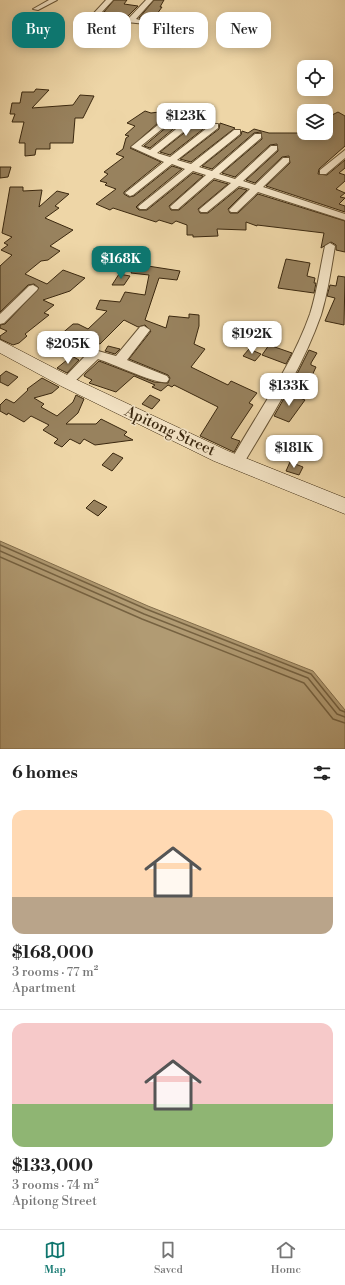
<!DOCTYPE html>
<html lang="en">
<head>
<meta charset="utf-8">
<style>
  :root { --surface:#fff; --page:#f6f6f6; --text:#222; --muted:#767676; --line:#e0e0e0; --accent:#0f766e }
  body { margin:0; font-family:"Libre Bodoni",serif; background:var(--page); color:var(--text); height:100vh; display:flex; flex-direction:column; font-size:15px; white-space:nowrap }
  * { box-sizing:border-box; margin:0 }
  p { font-size:13px; color:var(--muted) }
  .icon { flex:none; width:22px; height:22px; fill:none; stroke:currentColor; stroke-width:2; stroke-linecap:round; stroke-linejoin:round }
  .map { position:relative; height:749px; overflow:hidden }
  .drawer { display:flex; flex-direction:column; background:var(--surface); flex:1 }
  .drawer>* { flex:none }
  .guide { position:absolute; left:12px; top:12px; width:321px; height:36px; display:flex; gap:8px }
  .fabs { position:absolute; left:297px; top:60px; display:grid; gap:8px }
  .fabs a { display:grid; place-items:center; width:36px; height:36px; border-radius:8px; background:var(--surface); box-shadow:0 2px 10px #0003; font-size:20px }
  .price { position:absolute; translate:-50% -34px; padding:0 9px; border-radius:8px; background:#fff; color:#222; font-size:13px; line-height:26px; filter:drop-shadow(0 1px 2px #0008) }
  .price::after { content:''; position:absolute; left:50%; top:24px; width:12px; height:9px; margin-left:-6px; background:inherit; clip-path:polygon(0 0,100% 0,50% 100%) }
  .price.on { background:var(--accent); color:#fff }
  ul { padding:0; list-style:none }
  li { display:grid; align-content:center; gap:8px; height:212px; padding:0 12px }
  li+li { border-top:1px solid var(--line) }
  li span { display:grid; place-items:center; height:124px; border-radius:12px; color:#555 }
  li>.icon { margin-inline-start:auto }
  span .icon { width:72px; height:72px; fill:#fffc; stroke-width:1 }
  li b { font-size:17px }
  h2 { display:flex; justify-content:space-between; align-items:center; height:48px; padding:0 12px; font-size:17px }
  .pill { padding:0 14px; border-radius:12px; background:var(--surface); box-shadow:0 2px 10px #0003; font-size:14px; line-height:36px }
  .pill.on { background:var(--accent); color:#fff }
  .menu { display:flex; justify-content:space-around; align-items:center; height:56px; border-top:1px solid var(--line); background:var(--surface); font-size:11px; color:var(--muted) }
  .menu a { display:grid; justify-items:center; gap:2px }
  .menu .on { color:var(--accent) }
  .map>svg:first-child { display:block }
  .water { fill:#b19b73; stroke:#826d4b }
  .lines { fill:none; stroke-linecap:round; stroke-linejoin:round }
  .shore { stroke:#766241; stroke-width:1.5 }
  .building { fill:#98825e; stroke:#3b280f }
  .street-casing { stroke:#685435; stroke-width:2 }
  .secondary-casing { stroke:#3b280f; stroke-width:1 }
  .street { fill:#f4e4c6; fill-rule:evenodd }
  .secondary { fill:#f4e4c6; fill-rule:evenodd }
  .labels { text-anchor:middle; dominant-baseline:central; stroke-width:3; stroke-linejoin:round; paint-order:stroke }
  .street-label { font-size:15px; fill:#3b280f; stroke:#f4e4c6 }
</style>
</head>
<body>
<div class="map">
<svg width="345" height="749" viewBox="0 0 345 749">
  <rect width="100%" height="100%" fill="#eed6a7"/>
  <filter id="stains"><feTurbulence type="fractalNoise" baseFrequency=".005" numOctaves="4"/><feColorMatrix values="0 0 0 0 .2 0 0 0 0 .09 0 0 0 0 .02 0 0 0 .5 -.17"/></filter>
  <radialGradient id="worn" r=".72"><stop offset=".6" stop-color="#630" stop-opacity="0"/><stop offset="1" stop-color="#630" stop-opacity=".3"/></radialGradient>
  <path class="water" d="M0 541 148 606 313 671 345 710V749H0Z"/>
  <g class="lines">
    <g class="shore">
      <path d="M0 545 146 609 311 674 340 710 345 712"/>
      <path d="M0 551 144 614 308 678 337 714 345 717"/>
      <path d="M0 557 142 619 304 683 333 719 345 723"/>
    </g>
  </g>
  <g class="building">
    <path d="M114 0H127L124 4 138 6 128 16 104 12Z"/>
    <path d="M154 0H164L160 7H162L152 21 139 18Z"/>
    <path d="M95 17 107 21 125 23 122 27 89 23Z"/>
    <path d="M36 89 49 90 32 108 73 105 80 95 94 96 83 118H75L73 143H50V149H36L35 155 25 156V143H19L24 122H12L15 114H10L12 103H20L22 92H34Z"/>
    <path d="M145 111 151 113 159 112 168 114 130 148 161 162 124 192V194L129 197 134 196 172 166 182 169 139 204 136 207 139 210H147L193 173 203 176 169 206 171 210H179L214 180 228 184 198 209 200 213H208L239 188 247 190 228 209 230 213H238L258 194 345 221V252L336 250V245L331 242 321 248 324 233 257 225V226L246 222V230L217 229 218 236 193 237V235H187V225L176 221 172 224 159 220 156 222 113 208 110 210 96 204 116 189 105 185 107 183 100 181 108 174 104 172 124 157 116 154 123 149 126 138 129 136 125 135 135 126 127 123Z"/>
    <path d="M338 112 345 116V146L319 169 318 174 327 175 345 160V168L339 173 345 175V181L336 189 345 193 340 197 345 198 339 204 345 206V212L266 186 290 163 289 156 282 157 255 183 246 180 278 151 277 144 270 145 235 177 222 173 262 139 261 132 254 133 212 169 202 166 241 135 242 131 248 133 254 129 269 133H326V118Z"/>
    <path d="M181 115 188 117 150 148 144 146 174 121V116L178 117Z"/>
    <path d="M198 119 211 123 170 155 160 152 198 122Z"/>
    <path d="M220 123 235 128 191 162 180 159 219 129Z"/>
    <path d="M0 167H11L8 177 0 178Z"/>
    <path d="M10 187H23V191L42 190 39 207 57 191 69 194 55 206 59 208 45 218 73 230 50 246 60 251 48 260 41 261 25 274 47 284 63 270 85 278 70 291 43 300 54 305 44 313 49 315 25 334 27 336 19 343 13 345 0 339V336L7 331 0 328V325L5 324 39 288 34 284 28 285 0 312V266L12 255 1 250 8 245 4 243 12 237 2 233Z"/>
    <path d="M286 259 310 263 307 276 315 278 314 283H316L314 293 278 288Z"/>
    <path d="M135 264 180 271 177 280 159 278 145 320 166 328 169 316 189 318V314L199 315V326L194 344 205 349 191 367 228 385 231 381 257 393 249 403 253 405 231 438 240 441 234 452 200 436 218 407 174 385 172 387 168 385 161 391 152 387 155 385 134 376 116 392 89 383 92 380 84 376 85 374 99 361 154 382 168 383 170 378 168 375 129 359 151 331 145 325 138 327 124 320 100 344 90 340 75 354 52 342 73 324H78L88 329 107 311 96 309 100 300 120 302 125 292 145 295 149 275 131 273Z"/>
    <path d="M119 274 130 276 124 285H112Z"/>
    <path d="M338 276 345 277 344 325 325 321 335 298 327 296 330 285 336 286Z"/>
    <path d="M269 345 292 353 286 364 262 355Z"/>
    <path d="M108 346 120 349 115 354 105 351Z"/>
    <path d="M249 349 261 354 255 361 243 356Z"/>
    <path d="M309 350 317 353 311 363V365L316 367 310 380 296 376Z"/>
    <path d="M72 356 79 360 67 373 57 368Z"/>
    <path d="M6 371 18 377 8 386 0 382V376Z"/>
    <path d="M42 378 59 387 52 393 34 398 44 404 41 407 57 416 73 402 76 395 84 399 78 413 66 424H96L101 419 127 432 124 435 133 440 95 445 84 439 80 444 70 439 62 447 54 443 58 439 43 430 49 425 31 416 24 422 8 413 7 415 0 411V405L6 399 14 403 28 390 27 389Z"/>
    <path d="M287 393 305 400 289 422 274 416Z"/>
    <path d="M150 395 160 400 152 409 142 404Z"/>
    <path d="M113 453 123 458 112 471 102 465Z"/>
    <path d="M290 462 303 467 299 475 286 471Z"/>
    <path d="M94 500 107 507 98 516 86 508Z"/>
  </g>
  <g class="lines">
    <defs>
      <g id="street">
        <path d="M49 0H57L38 10 33 9Z"/>
        <path d="M106 0H113L101 13 108 16 129 18 146 0H153L136 19 149 22 146 24 107 20 94 15V13Z"/>
        <path d="M170 115 173 116V120L141 146 150 150 191 117H197V121L157 153 170 157 212 124H218V128L177 160 191 164 234 130H240V134L199 167 212 171 255 134H261V138L219 174 235 179 271 146H277V150L243 181 255 185 283 158H289V162L263 187 345 214V220L258 192 237 212H231L229 210 250 189 239 186 207 212H201L199 210 201 208 231 183 214 178 178 209H172L170 207 172 205 206 175 193 171 146 209H140L138 207 140 205 185 169 172 164 133 195 130 196 125 193 164 162 131 147Z"/>
        <path d="M345 150V158L326 174H320V170Z"/>
        <path d="M330 243 335 246C331 269 328 292 321 315 302 369 271 417 242 466L237 467 232 466 230 462C257 413 291 368 310 314 317 292 320 269 325 246Z"/>
        <path d="M33 285 38 288 37 290 4 323 0 324V314L29 286Z"/>
        <path d="M144 326 150 330 127 360 167 376 169 379 167 382C158 385 111 363 98 359L71 385H63L61 382 63 379 87 354 98 351 116 356 140 327Z"/>
      </g>
      <path id="secondary" d="M0 340 73 378 228 451 345 498V514L214 461 61 386 0 353Z"/>
    </defs>
    <use href="#street" class="street-casing"/>
    <use href="#secondary" class="secondary-casing"/>
    <use href="#street" class="street"/>
    <use href="#secondary" class="secondary"/>
  </g>
  <g class="labels">
    <g class="street-label">
      <text transform="translate(170 431) rotate(25)">Apitong Street</text>
    </g>
  </g>
  <rect width="100%" height="100%" filter="url(#stains)"/>
  <rect width="100%" height="100%" fill="url(#worn)"/>
</svg>
<div class="fabs">
<a><svg class="icon" aria-label="locate" viewBox="0 0 24 24"><circle cx="12" cy="12" r="6"/><path d="M12 2v4M12 18v4M2 12h4M18 12h4"/></svg></a>
<a><svg class="icon" aria-label="layers" viewBox="0 0 24 24"><path d="M12 4l9 5-9 5-9-5zM3 14l9 5 9-5"/></svg></a>
</div>
<b class="price" style="left:186px;top:137px">$123K</b>
<b class="price on" style="left:121px;top:280px">$168K</b>
<b class="price" style="left:252px;top:355px">$192K</b>
<b class="price" style="left:68px;top:365px">$205K</b>
<b class="price" style="left:289px;top:407px">$133K</b>
<b class="price" style="left:294px;top:469px">$181K</b>
<div class="guide">
<a class="pill on">Buy</a>
<a class="pill">Rent</a>
<a class="pill">Filters</a>
<a class="pill">New</a>
</div>
</div>
<section class="drawer">
<h2>6 homes<svg class="icon" aria-label="filters" viewBox="0 0 24 24"><path d="M4 7h16M4 17h16"/><circle cx="9" cy="7" r="2"/><circle cx="15" cy="17" r="2"/></svg></h2>
<ul>
<li><span style="background:linear-gradient(#ffd9b3 70%,#b9a48a 0)"><svg class="icon" aria-label="home" viewBox="0 0 24 24"><path d="M3 11l9-7 9 7M6 9v11h12V9"/></svg></span><div><b>$168,000</b><p>3 rooms · 77 m²</p><p>Apartment</p></div></li>
<li><span style="background:linear-gradient(#f6c9c9 65%,#8fb573 0)"><svg class="icon" aria-label="home" viewBox="0 0 24 24"><path d="M3 11l9-7 9 7M6 9v11h12V9"/></svg></span><div><b>$133,000</b><p>3 rooms · 74 m²</p><p>Apitong Street</p></div></li>
</ul>
</section>
<nav class="menu">
<a class="on"><svg class="icon" aria-label="map" viewBox="0 0 24 24"><path d="M3 6l6-2 6 2 6-2v14l-6 2-6-2-6 2zM9 4v14M15 6v14"/></svg>Map</a>
<a><svg class="icon" aria-label="saved" viewBox="0 0 24 24"><path d="M7 4h10v16l-5-4-5 4z"/></svg>Saved</a>
<a><svg class="icon" aria-label="home" viewBox="0 0 24 24"><path d="M3 11l9-7 9 7M6 9v11h12V9"/></svg>Home</a>
</nav>
</body>
</html>
